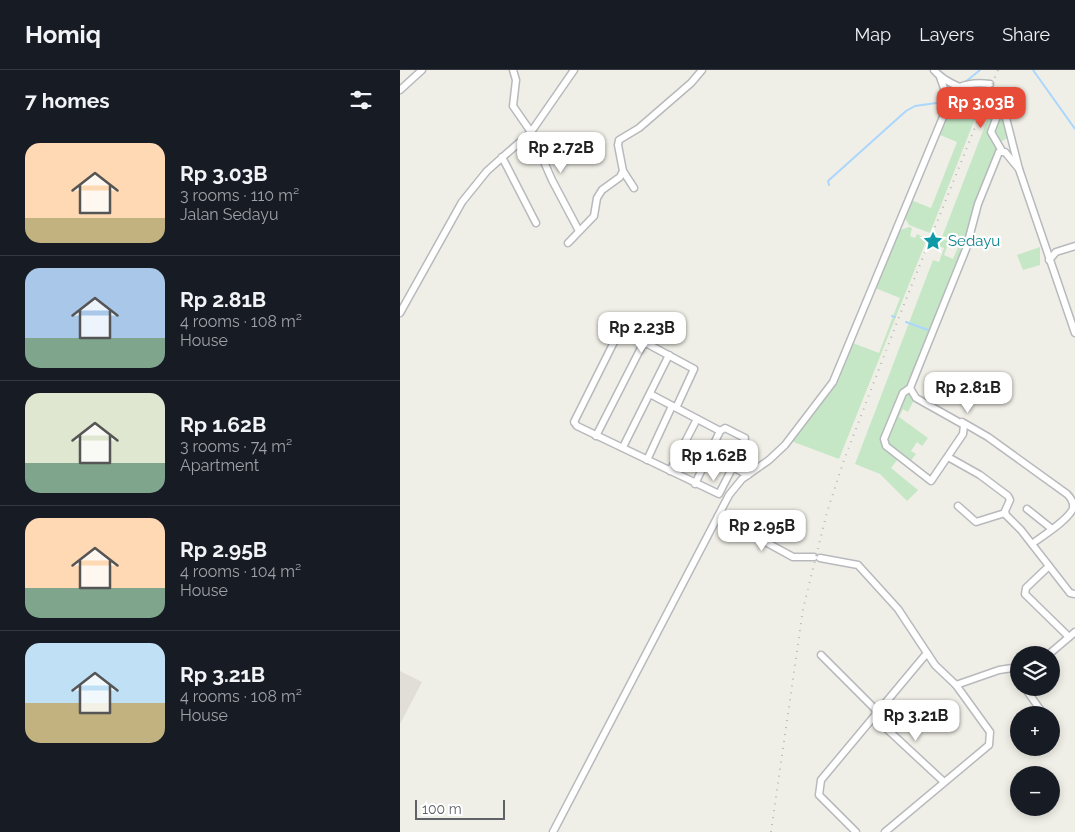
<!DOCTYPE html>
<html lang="en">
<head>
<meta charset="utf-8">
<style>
  :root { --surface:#171b24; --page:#20242c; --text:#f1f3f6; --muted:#9ea1a6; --line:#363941; --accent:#e64c38 }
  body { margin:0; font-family:Raleway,sans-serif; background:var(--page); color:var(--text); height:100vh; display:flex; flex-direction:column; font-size:19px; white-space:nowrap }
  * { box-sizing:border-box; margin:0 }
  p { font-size:16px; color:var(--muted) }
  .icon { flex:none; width:28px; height:28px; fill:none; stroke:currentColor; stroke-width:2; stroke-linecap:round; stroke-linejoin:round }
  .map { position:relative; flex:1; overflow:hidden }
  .side { display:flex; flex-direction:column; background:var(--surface); width:400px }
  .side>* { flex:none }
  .buttons { position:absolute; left:610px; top:576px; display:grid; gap:10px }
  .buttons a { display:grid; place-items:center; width:50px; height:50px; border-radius:50%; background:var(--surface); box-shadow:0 2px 8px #0003; font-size:25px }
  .scale { position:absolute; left:15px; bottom:12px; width:90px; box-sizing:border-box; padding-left:5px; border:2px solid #5f6267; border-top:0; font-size:14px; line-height:18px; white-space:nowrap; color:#5f6267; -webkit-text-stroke:4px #fff; paint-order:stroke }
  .price { position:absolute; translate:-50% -42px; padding:0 11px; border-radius:10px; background:#fff; color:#222; font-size:16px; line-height:32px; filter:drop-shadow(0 1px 2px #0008) }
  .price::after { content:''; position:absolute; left:50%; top:30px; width:15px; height:11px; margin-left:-8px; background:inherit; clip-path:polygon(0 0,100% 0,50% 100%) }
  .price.current { background:var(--accent); color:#fff }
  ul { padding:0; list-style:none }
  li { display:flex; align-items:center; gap:15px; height:125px; padding:0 25px }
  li+li { border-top:1px solid var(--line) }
  li span { display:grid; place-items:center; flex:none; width:140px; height:100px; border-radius:15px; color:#555 }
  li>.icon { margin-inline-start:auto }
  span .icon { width:60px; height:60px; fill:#fffc; stroke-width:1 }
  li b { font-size:21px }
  h2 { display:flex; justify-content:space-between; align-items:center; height:60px; padding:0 25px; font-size:21px }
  header { display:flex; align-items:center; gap:30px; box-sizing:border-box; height:70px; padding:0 25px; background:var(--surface); border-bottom:1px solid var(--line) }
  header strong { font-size:24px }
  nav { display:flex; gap:28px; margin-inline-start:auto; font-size:18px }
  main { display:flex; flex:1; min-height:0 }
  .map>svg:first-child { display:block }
  .education { fill:#e0ded6 }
  .green { fill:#c5e7c6 }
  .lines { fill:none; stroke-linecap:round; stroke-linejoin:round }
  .stream { stroke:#abd6fd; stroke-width:2 }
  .minor-casing { stroke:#b7b9bd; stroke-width:9 }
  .minor { stroke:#fff; stroke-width:6 }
  .rail { stroke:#b7b8b8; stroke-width:2; stroke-dasharray:1 6; stroke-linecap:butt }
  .labels { text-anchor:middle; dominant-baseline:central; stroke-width:4.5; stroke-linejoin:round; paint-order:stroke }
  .culture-label { font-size:15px; fill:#0d838f; stroke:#fff; text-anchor:start }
</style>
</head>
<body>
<header>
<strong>Homiq</strong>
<nav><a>Map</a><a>Layers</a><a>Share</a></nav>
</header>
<main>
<section class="side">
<h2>7 homes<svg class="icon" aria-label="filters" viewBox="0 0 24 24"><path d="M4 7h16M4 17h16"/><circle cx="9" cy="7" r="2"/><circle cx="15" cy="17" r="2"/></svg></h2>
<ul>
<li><span style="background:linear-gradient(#ffd9b3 75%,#c2b280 0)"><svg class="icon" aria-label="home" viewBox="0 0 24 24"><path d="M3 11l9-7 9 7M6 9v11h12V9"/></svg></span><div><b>Rp 3.03B</b><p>3 rooms · 110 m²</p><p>Jalan Sedayu</p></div></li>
<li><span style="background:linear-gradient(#a9c7e8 70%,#7fa58c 0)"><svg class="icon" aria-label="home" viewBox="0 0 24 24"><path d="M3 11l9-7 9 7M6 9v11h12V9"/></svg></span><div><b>Rp 2.81B</b><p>4 rooms · 108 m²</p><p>House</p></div></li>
<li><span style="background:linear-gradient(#dfe7d0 70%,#7fa58c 0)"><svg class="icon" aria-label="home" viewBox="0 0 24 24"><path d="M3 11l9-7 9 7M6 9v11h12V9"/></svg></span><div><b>Rp 1.62B</b><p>3 rooms · 74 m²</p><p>Apartment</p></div></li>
<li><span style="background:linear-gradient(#ffd9b3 70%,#7fa58c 0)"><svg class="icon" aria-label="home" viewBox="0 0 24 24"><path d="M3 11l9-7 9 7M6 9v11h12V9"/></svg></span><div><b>Rp 2.95B</b><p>4 rooms · 104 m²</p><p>House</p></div></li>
<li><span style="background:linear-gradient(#bfe0f5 60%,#c2b280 0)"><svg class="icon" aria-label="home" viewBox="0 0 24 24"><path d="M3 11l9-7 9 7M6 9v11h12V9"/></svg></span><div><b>Rp 3.21B</b><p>4 rooms · 108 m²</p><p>House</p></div></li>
</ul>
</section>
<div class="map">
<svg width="675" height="762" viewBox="0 0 675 762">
  <rect width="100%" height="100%" fill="#f0efe7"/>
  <path class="education" d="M0 601 22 612 0 654Z"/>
  <g class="green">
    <path d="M556 22 560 24 555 37 576 46 530 163 509 155 504 146 511 130 531 138 557 72 540 65 548 46 549 29Z"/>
    <path d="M593 35 597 37 588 63 597 81 565 175 542 167Z"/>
    <path d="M601 41 609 67 599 73 594 62Z"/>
    <path d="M509 157 512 158 510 166 515 168 517 164 527 169 439 389 391 371 435 313 453 273 479 283 500 228 475 218 498 161Z"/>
    <path d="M541 169 549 171 544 185 553 189 559 175 564 177 509 315 508 321 514 330 508 342 503 339 499 347 528 368 522 376 517 372 511 381 516 384 509 393 500 386 491 398 518 420 507 431 480 404 455 394 533 190 539 192 544 178 538 176Z"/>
    <path d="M640 177V195L623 200 617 185Z"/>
  </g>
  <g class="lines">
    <g class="stream">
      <path d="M633 0 675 59"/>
      <path d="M564 13 580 0"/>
      <path d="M550 31 558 21"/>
      <path d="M429 115 428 111 506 41 515 36 543 32"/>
      <path d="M492 246 495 247"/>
      <path d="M506 252 528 260"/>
    </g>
    <defs>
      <g id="minor">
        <path d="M113 0 116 10 113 36 131 62 152 110 179 161"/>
        <path d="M534 0C553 22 591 22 604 40L619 99 675 263"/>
        <path d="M0 20 22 0"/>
        <path d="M546 30C555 14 573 12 590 14"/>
        <path d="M601 36 591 62 602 81"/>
        <path d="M102 87 136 153"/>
        <path d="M223 101 234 118"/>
        <path d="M168 173 194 146 197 128 202 120 220 107 223 101 218 75 219 70 239 58 291 13 302 0"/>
        <path d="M649 190 656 182 675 176"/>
        <path d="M0 243 62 132 87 101 131 62 174 0"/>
        <path d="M510 318 516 328 564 355 563 364 531 411 486 376 484 369 503 323 510 318 566 179 578 134 599 82H605L619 99"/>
        <path d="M250 324 320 361 325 358 345 368 341 381 319 424 177 356 174 352 221 258 224 256 244 272 294 299 276 338"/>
        <path d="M562 352 588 367 667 424C671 428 674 432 673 438 670 449 641 467 632 474"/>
        <path d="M196 366 244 272"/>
        <path d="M223 377 269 285"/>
        <path d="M548 387 580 405 608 426 610 430 605 441 606 445 621 460 670 523 675 524"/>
        <path d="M247 390 272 336"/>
        <path d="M333 397 348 405"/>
        <path d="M270 401 297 349"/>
        <path d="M295 414 320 361"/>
        <path d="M558 436 576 452 605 443"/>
        <path d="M627 439 652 459"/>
        <path d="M318 446 393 487H414"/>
        <path d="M420 488 458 495 498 539 535 595 556 615"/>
        <path d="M649 496 626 518 625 524 669 567"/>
        <path d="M421 585 478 642"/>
        <path d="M648 585 675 562"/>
        <path d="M625 618 644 645"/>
        <path d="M474 647 544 712"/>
        <path d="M153 762 329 425 342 409 369 390 385 375 433 312 543 47 546 24 540 7"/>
        <path d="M456 762 419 725 421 710 527 583"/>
        <path d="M485 762 589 675 590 662 556 615 599 600 619 597"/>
      </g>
    </defs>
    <use href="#minor" class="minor-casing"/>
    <use href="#minor" class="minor"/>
    <path class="rail" d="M371 762 403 539 427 442 444 390 499 247 598 0"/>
  </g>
  <defs>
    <symbol id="sight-bare" viewBox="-9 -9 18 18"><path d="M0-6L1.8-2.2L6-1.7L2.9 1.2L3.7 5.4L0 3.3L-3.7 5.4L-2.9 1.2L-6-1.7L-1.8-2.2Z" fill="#0f9aa8" stroke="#fff" stroke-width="2.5" paint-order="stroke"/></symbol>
  </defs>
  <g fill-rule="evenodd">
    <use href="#sight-bare" x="519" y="157" width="28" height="28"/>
  </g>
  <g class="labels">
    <g class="culture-label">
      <text x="548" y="171">Sedayu</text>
    </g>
  </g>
</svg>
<div class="buttons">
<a><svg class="icon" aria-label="layers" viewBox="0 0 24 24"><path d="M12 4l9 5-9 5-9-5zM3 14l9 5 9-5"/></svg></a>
<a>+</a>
<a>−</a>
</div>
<div class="scale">100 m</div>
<b class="price current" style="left:581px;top:59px">Rp 3.03B</b>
<b class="price" style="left:161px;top:104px">Rp 2.72B</b>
<b class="price" style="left:242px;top:284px">Rp 2.23B</b>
<b class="price" style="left:568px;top:344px">Rp 2.81B</b>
<b class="price" style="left:314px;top:412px">Rp 1.62B</b>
<b class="price" style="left:362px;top:482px">Rp 2.95B</b>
<b class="price" style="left:516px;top:672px">Rp 3.21B</b>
</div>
</main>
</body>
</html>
